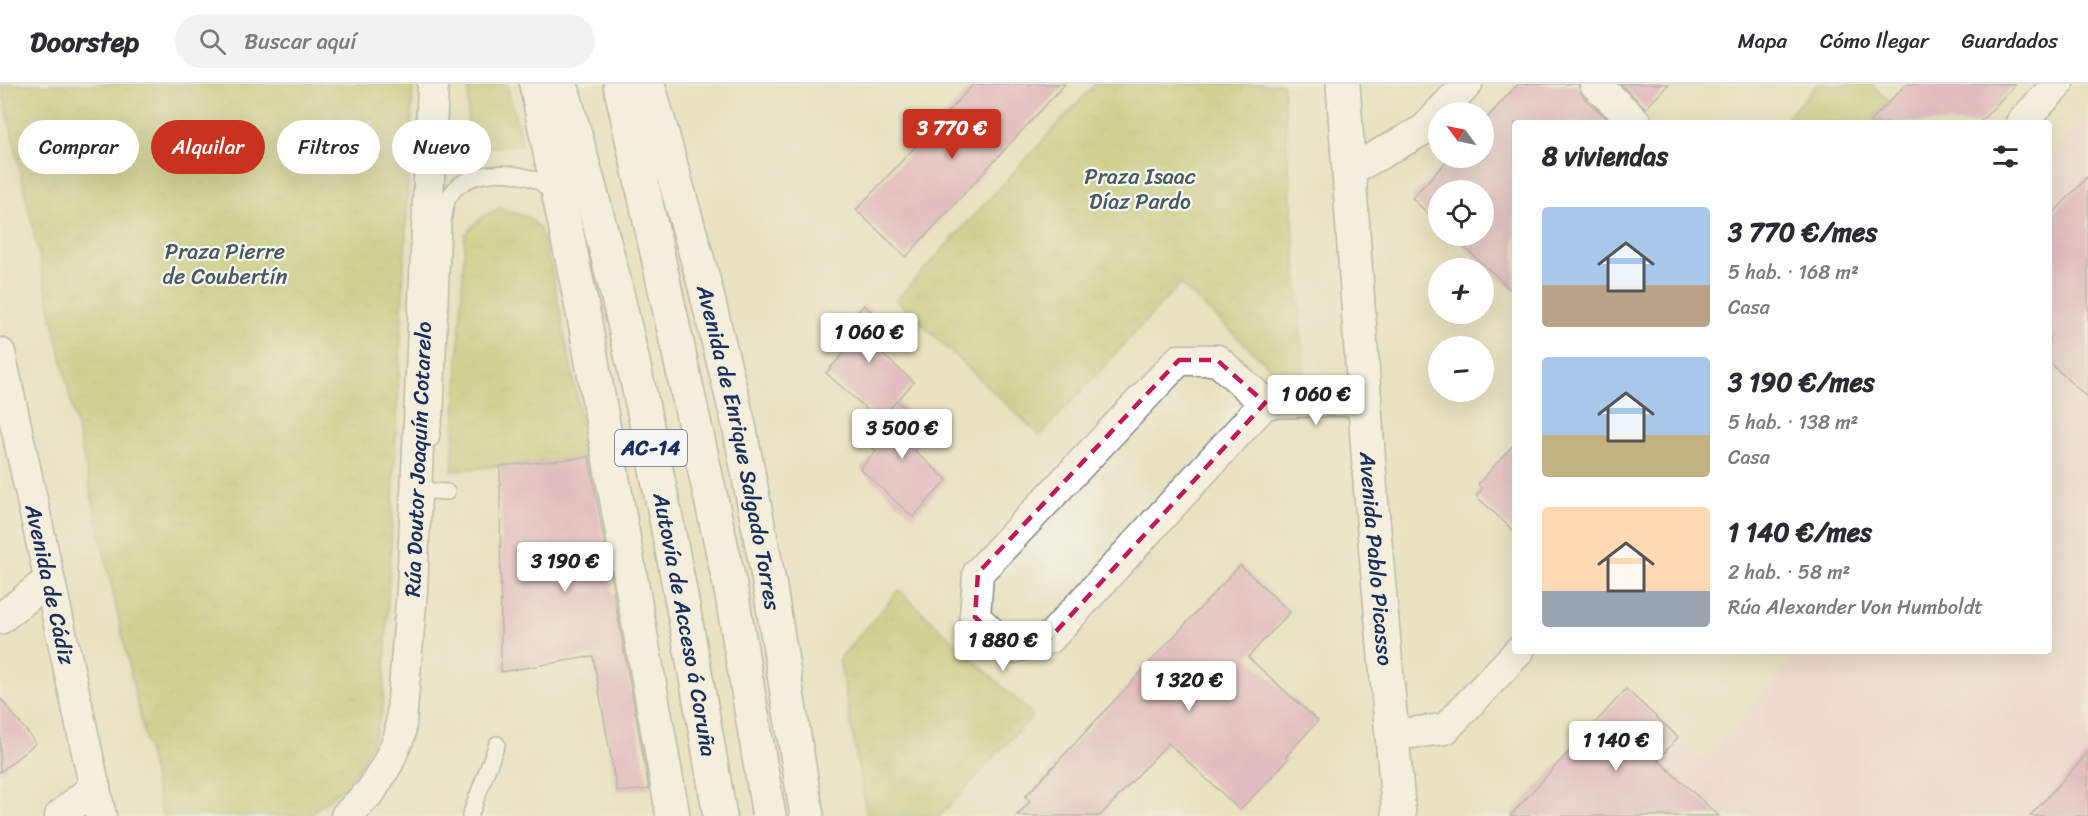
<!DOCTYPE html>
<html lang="es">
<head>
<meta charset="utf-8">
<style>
  :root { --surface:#fff; --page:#f2f2f3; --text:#2b2b33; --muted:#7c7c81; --line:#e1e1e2; --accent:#c8321e }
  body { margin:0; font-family:Sriracha,sans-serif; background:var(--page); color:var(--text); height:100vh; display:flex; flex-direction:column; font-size:22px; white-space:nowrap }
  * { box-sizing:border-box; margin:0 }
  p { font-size:20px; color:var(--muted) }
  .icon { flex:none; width:33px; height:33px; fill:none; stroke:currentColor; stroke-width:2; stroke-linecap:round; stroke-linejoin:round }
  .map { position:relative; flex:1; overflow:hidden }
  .details { position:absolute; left:1512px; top:36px; width:540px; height:534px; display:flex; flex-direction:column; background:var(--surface); border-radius:6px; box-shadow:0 6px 24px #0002 }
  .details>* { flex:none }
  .top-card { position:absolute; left:18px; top:36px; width:570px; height:54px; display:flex; gap:12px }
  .needle { width:39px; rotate:303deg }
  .controls { position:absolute; left:1428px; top:18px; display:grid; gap:12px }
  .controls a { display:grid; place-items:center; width:66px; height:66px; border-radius:50%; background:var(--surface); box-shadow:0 6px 24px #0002; font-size:30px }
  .price { position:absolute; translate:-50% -51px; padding:0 14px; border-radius:6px; background:#fff; color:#222; font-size:20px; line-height:39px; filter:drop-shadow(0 2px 3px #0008) }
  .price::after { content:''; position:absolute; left:50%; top:36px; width:18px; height:14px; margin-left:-9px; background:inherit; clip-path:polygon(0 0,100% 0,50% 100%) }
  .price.selected { background:var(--accent); color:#fff }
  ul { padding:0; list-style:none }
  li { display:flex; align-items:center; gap:18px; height:150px; padding:0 30px }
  li span { display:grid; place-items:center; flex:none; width:168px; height:120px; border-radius:6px; color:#555 }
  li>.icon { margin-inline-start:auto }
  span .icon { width:72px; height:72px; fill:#fffc; stroke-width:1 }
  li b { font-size:26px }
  h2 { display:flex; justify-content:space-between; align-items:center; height:72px; padding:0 30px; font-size:26px }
  .pill { padding:0 21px; border-radius:27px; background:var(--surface); box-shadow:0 6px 24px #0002; font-size:21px; line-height:54px }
  .pill.selected { background:var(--accent); color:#fff }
  header { display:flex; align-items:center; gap:36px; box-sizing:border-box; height:84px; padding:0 30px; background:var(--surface); border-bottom:2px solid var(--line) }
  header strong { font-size:28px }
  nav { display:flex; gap:33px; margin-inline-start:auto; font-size:21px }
  .search { width:420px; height:54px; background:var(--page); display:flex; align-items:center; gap:15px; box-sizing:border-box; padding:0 21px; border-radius:33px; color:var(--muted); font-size:22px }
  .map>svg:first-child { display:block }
  .built { fill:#f2cfe0 }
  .grass { fill:url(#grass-tufts); stroke:#667760; stroke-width:1.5 }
  .park { fill:url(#park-crowns); stroke:#667760; stroke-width:1.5 }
  .building { fill:#da91c0 }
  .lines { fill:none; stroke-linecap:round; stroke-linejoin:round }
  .lane-casing { stroke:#82888f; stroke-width:18 }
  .street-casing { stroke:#82888f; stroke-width:33 }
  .secondary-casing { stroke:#82888f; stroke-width:36 }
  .primary-casing { stroke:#82888f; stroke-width:36 }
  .highway-casing { stroke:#82888f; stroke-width:36 }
  .lane { stroke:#fff; stroke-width:15 }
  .street { stroke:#fff; stroke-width:30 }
  .secondary { stroke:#fff; stroke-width:33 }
  .primary { stroke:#fff; stroke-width:33 }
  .highway { stroke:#fff; stroke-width:33 }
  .marked { fill:none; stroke:#c2185b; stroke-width:4.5; stroke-dasharray:12 8; stroke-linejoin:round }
  .labels { text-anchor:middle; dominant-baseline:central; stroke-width:4.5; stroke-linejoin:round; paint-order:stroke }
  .shield { fill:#f6f6f2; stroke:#5d6b8a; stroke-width:1.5 }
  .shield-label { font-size:21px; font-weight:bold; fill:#1b2f5e }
  .park-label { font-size:22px; fill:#485a5f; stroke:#f6f6f2 }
  .street-label { font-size:22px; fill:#1b2f5e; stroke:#f6f6f2 }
</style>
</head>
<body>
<header>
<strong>Doorstep</strong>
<div class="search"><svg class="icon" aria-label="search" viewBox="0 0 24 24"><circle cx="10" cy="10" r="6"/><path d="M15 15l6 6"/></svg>Buscar aquí</div>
<nav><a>Mapa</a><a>Cómo llegar</a><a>Guardados</a></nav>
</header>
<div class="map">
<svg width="2088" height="732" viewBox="0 0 2088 732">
  <defs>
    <pattern id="grass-tufts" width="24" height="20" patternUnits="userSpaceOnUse" patternTransform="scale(1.5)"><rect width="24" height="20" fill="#b2bf61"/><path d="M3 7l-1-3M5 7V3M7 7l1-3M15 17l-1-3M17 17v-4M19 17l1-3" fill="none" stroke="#98a457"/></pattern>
    <pattern id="park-crowns" width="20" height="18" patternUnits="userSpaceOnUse" patternTransform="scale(1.5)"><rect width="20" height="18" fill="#b2bf61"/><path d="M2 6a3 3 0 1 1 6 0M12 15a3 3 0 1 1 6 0" fill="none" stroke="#98a457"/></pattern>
  </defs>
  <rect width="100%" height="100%" fill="#f6f6f2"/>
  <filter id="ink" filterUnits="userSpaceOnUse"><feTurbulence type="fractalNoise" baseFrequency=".0167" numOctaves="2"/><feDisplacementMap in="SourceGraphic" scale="12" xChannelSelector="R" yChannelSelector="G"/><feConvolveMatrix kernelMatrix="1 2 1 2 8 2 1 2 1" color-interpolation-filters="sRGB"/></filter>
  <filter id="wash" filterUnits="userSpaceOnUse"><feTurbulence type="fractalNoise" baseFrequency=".008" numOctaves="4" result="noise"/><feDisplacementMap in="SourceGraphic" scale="24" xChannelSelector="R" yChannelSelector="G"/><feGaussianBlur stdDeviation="1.35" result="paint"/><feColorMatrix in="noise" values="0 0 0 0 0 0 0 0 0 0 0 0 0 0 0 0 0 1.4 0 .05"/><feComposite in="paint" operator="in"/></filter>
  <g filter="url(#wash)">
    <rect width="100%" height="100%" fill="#e9e2c0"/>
    <path class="built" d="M2088 31V732H1510L1626 605 1703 675 1802 567H2049V73Z"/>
    <g class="grass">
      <path d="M469 0H507L522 60 489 63 466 71Z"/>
      <path d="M1818 0H1871L1889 17 1868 39H1794L1787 33Z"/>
      <path d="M501 124 529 134 540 145 553 192 589 373 452 387 465 151C475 138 485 129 501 124Z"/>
      <path d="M899 506 1033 631 940 732H867L839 575Z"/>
    </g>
    <g class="park">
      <path d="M1 0H413L383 624 371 662 360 682 345 702 308 732H162Z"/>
      <path d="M1095 0H1283L1304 288 1279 292 1180 200 1040 352 896 216Z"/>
    </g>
    <g id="blocks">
      <g class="building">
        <path d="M974 0H1065L906 173 856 126Z"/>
        <path d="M1518 0H1578L1583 13 1612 39H1515V209L1452 152H1484V106H1438V139L1412 114 1450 74H1484V37Z"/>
        <path d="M1620 0H1669L1646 24Z"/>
        <path d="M1906 0H2016L1979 39H1869Z"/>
        <path d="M2088 92V314L2049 278V134Z"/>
        <path d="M864 221 898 251 882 270 914 298 879 336 826 289 844 269 831 258Z"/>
        <path d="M897 317 931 348 914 366 947 396 913 433 860 385 876 367 863 355Z"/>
        <path d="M1515 359V448L1476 412 1482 405 1478 400Z"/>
        <path d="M589 373 649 705 617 708 593 572 501 588 500 382Z"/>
        <path d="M1240 481 1290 528 1248 573 1318 637 1286 672 1288 675 1240 726 1168 659 1100 732H1017L1030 717 1025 713Z"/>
        <path d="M1626 605 1678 653 1658 676 1719 732H1510Z"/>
        <path d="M0 614 36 659 0 688Z"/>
        <path d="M2088 669V732H2030Z"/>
      </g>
    </g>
  </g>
  <g filter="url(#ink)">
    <use href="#blocks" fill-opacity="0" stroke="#82888f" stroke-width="1.5"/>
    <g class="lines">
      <defs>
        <g id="lane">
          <path d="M431 355 436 324 443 136C445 129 445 119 449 113 465 85 510 86 536 96 543 99 549 106 555 111"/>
          <path d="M416 406 447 408"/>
          <path d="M470 732 497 660"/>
        </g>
        <g id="street">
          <path d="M1595 0 1637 39"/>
          <path d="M1440 28 1467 0"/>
          <path d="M2021 39 2058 0"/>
          <path d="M1351 86 1425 45 1438 31"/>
          <path id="s1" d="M0 269 101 732"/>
          <path d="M1179 276H1217L1265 319 1050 554 1009 565 975 533 978 489Z"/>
          <path d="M1265 319 1366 316"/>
          <path d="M0 535 49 496"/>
          <path d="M1392 651 1445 645 1519 567"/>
          <path d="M60 732 95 702"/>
          <path id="s2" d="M346 732 371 707 388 679 400 651 412 507 433 0"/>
        </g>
        <g id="secondary">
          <path id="s3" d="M1343 0 1371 412 1399 732"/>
        </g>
        <g id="primary">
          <path d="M536 0 584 233 673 732"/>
          <path id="s4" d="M648 0 703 195 739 341 769 498 807 732"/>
        </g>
        <g id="highway">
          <path id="s5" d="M561 0C579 66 598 131 614 197 657 374 690 553 720 732"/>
          <path d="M620 0 731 506 769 732"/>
        </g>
      </defs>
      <use href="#lane" class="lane-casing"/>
      <use href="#street" class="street-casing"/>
      <use href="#secondary" class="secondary-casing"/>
      <use href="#primary" class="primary-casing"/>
      <use href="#highway" class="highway-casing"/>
      <use href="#lane" class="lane"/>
      <use href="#street" class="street"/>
      <use href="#secondary" class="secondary"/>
      <use href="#primary" class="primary"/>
      <use href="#highway" class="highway"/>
    </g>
  </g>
  <path d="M0 0H2088V732H0ZM1179 276H1217L1265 319 1050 554 1009 565 975 533 978 489Z" fill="#e9e2c0" fill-opacity=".55" fill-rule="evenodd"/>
  <path class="marked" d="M1179 276H1217L1265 319 1050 554 1009 565 975 533 978 489Z"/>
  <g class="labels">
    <rect class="shield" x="615" y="346" width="72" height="36" rx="4.5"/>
    <g class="shield-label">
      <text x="651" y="364">AC-14</text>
    </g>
    <g class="park-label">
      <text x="1140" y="92">Praza Isaac<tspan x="1140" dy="25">Díaz Pardo</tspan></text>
      <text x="225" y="167">Praza Pierre<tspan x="225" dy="25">de Coubertín</tspan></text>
    </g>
    <g class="street-label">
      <text stroke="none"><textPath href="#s4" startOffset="375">Avenida de Enrique Salgado Torres</textPath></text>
      <text stroke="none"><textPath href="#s2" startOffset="375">Rúa Doutor Joaquín Cotarelo</textPath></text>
      <text stroke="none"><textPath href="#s3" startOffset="476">Avenida Pablo Picasso</textPath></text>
      <text stroke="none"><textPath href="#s1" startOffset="237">Avenida de Cádiz</textPath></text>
      <text stroke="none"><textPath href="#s5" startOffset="555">Autovía de Acceso á Coruña</textPath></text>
    </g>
  </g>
</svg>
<div class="controls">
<a><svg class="needle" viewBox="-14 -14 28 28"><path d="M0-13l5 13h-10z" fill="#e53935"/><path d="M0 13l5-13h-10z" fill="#7c7c81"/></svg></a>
<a><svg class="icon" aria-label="locate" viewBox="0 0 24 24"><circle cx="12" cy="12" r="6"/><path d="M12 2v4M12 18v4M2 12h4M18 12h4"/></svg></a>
<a>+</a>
<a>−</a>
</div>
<b class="price selected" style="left:952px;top:76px">3 770 €</b>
<b class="price" style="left:869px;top:280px">1 060 €</b>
<b class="price" style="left:1316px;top:342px">1 060 €</b>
<b class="price" style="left:902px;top:376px">3 500 €</b>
<b class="price" style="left:565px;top:509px">3 190 €</b>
<b class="price" style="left:1003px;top:588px">1 880 €</b>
<b class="price" style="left:1189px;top:628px">1 320 €</b>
<b class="price" style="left:1616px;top:688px">1 140 €</b>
<div class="top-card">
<a class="pill">Comprar</a>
<a class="pill selected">Alquilar</a>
<a class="pill">Filtros</a>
<a class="pill">Nuevo</a>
</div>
<section class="details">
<h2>8 viviendas<svg class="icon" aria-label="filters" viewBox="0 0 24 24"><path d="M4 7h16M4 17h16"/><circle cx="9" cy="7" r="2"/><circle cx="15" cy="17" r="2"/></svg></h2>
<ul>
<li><span style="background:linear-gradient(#a9c7e8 65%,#b9a48a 0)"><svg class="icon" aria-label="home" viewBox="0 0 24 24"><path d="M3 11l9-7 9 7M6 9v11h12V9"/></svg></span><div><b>3 770 €/mes</b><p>5 hab. · 168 m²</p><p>Casa</p></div></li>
<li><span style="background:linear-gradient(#a9c7e8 65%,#c2b280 0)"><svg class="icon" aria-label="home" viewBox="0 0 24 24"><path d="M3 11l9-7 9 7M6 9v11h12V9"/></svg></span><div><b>3 190 €/mes</b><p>5 hab. · 138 m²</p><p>Casa</p></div></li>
<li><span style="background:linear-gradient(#ffd9b3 70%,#9aa5b1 0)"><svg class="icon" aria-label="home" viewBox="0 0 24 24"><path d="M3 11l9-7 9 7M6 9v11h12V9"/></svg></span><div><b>1 140 €/mes</b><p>2 hab. · 58 m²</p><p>Rúa Alexander Von Humboldt</p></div></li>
</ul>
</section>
</div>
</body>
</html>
